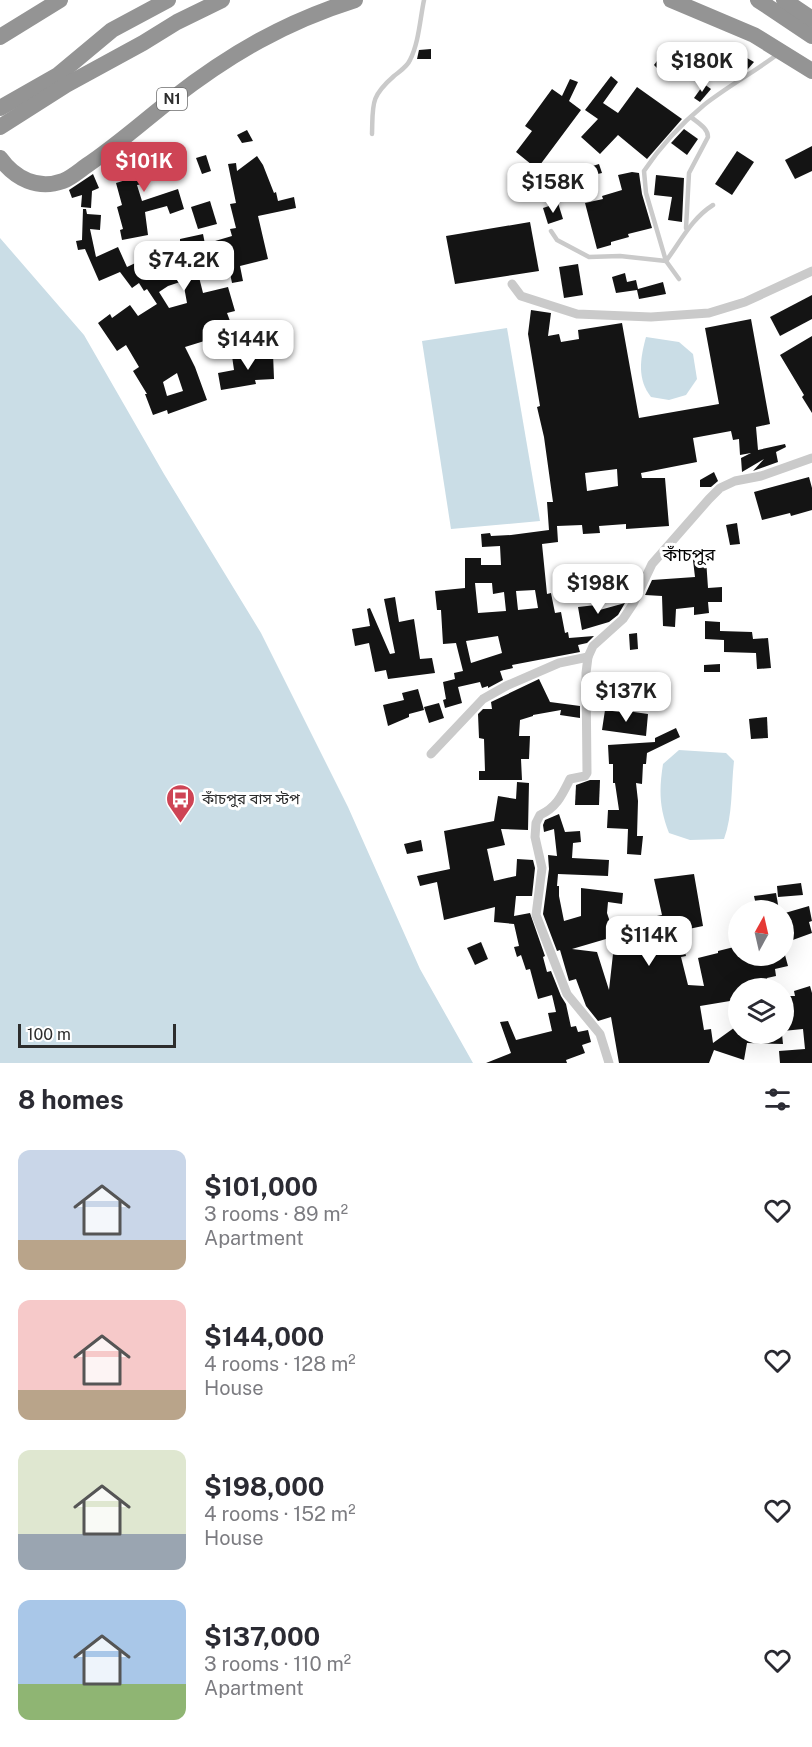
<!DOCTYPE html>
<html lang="en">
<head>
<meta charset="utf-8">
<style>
  :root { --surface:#fff; --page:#f2f2f3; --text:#2b2b33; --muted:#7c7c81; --accent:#ce4455 }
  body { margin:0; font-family:"Public Sans","Noto Sans Bengali",sans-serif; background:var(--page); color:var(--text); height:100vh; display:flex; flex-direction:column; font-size:22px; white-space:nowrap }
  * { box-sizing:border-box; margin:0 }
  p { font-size:20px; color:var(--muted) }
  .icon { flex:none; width:33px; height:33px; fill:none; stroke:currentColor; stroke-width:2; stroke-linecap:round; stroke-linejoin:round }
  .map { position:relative; height:1063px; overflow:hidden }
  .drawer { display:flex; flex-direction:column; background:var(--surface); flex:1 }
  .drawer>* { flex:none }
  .needle { width:39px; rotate:8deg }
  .controls { position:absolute; left:728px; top:900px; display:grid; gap:12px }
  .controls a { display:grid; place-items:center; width:66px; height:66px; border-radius:50%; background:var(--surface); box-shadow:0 6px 24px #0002; font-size:30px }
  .scale { position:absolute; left:18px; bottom:15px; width:158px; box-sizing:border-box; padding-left:6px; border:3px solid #2d2d2d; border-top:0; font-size:16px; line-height:21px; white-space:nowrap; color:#2d2d2d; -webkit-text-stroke:4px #fff; paint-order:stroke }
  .price { position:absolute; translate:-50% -51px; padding:0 14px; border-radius:12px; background:#fff; color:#222; font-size:20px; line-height:39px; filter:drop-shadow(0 2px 3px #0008) }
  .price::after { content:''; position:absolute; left:50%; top:36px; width:18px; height:14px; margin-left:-9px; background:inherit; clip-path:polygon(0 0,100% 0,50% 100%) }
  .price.on { background:var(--accent); color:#fff }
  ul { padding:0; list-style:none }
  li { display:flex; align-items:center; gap:18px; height:150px; padding:0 18px }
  li span { display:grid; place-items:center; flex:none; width:168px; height:120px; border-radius:12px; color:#555 }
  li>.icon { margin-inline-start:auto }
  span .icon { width:72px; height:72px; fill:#fffc; stroke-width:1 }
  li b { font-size:26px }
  h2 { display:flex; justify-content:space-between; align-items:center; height:72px; padding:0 18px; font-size:26px }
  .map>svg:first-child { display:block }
  .water { fill:#cadde6 }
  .building { fill:#141414; fill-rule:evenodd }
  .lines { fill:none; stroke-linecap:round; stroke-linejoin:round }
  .lane { stroke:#cacaca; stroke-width:4.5 }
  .street { stroke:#cacaca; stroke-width:9 }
  .highway { stroke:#949494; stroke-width:16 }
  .labels { text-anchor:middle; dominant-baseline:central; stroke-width:6; stroke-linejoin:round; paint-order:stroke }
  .shield { fill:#fff; stroke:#6c6c6c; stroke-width:1.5 }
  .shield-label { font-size:14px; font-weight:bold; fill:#2d2d2d }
  .poi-label { font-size:15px; fill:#2d2d2d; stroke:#fff; text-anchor:start }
  .quarter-label { font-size:18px; fill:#000; stroke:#fff }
</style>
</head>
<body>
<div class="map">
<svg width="812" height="1063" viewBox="0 0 812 1063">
  <rect width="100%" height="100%" fill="#fff"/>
  <g class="water">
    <path d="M0 238 84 335 164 474 261 633 348 807 420 969 473 1063H0Z"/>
    <path d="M507 328 540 521 451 529 422 341Z"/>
    <path d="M646 337 679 342 693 354 697 379 686 395 669 400 651 397C637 379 640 359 646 337Z"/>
    <path d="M679 750 726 753 734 761C731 787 733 815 724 839L690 840 669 833C659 807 659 790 663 764Z"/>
  </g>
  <g class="building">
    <path d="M689 48 735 51 754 62 747 70 729 60V66L688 61Z"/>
    <path d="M431 49V59H417L419 50Z"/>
    <path d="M671 53 679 60 665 76 654 65 660 57 664 60Z"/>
    <path d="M611 76 618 82 603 103 618 113 637 87 682 119 647 159 618 135 600 154 581 137 598 119 585 110Z"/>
    <path d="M570 79 578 82 569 101 581 110 537 169 516 152 532 131 525 126 552 89 562 96Z"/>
    <path d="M704 84 711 89 700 102 694 98Z"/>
    <path d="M684 129 698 139 687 155 671 143Z"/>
    <path d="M247 130 253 141 242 143 237 135Z"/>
    <path d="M164 146 166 157 168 156 174 175 142 182 143 184 137 185 142 201 178 189 184 209 170 214 167 206 145 212 148 235 122 240 120 230 123 229 117 207 122 205 116 183 129 179 121 169 136 158 156 156 155 148Z"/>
    <path d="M812 146V171L795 179 785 160Z"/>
    <path d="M737 151 754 162 732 195 715 184Z"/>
    <path d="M206 155 211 171 202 174 196 158Z"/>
    <path d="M257 156 263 165 274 193 276 192 278 201 294 197 296 208 258 216 268 259 240 266 243 281 232 283 228 264 198 273 203 293 228 287 235 311 227 313 230 321 224 323 227 334 185 347 195 367 207 400 168 414 167 410 153 415 145 394H147L133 371 139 367 126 345 117 351 98 323 110 314 112 318 130 305 138 316 157 304 147 289 144 291 139 283 132 288 120 272 99 281 85 249 78 250 76 241 82 240 83 209H86L87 214 101 215 100 230 90 229 96 257 118 247 127 267 150 256 148 250 180 241V239L203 234 205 244 232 236 230 229 236 228 230 204 236 203 228 164 236 163 237 171ZM183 281 187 303 169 308 159 292 168 286ZM177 373 183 391 167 396 163 382Z"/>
    <path d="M577 164 579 171 562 178 559 170Z"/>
    <path d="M599 164 602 173 585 177 583 169Z"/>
    <path d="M632 172 639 173 642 194 652 228 628 234 629 237 611 242V245L597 249 585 203 603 199 602 196 622 190 618 175Z"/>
    <path d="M93 174 99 188 92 191 91 208 81 207 82 195 72 198 69 190Z"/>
    <path d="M656 175 684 178 682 222 668 220 672 197 654 195Z"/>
    <path d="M210 201 217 224 198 229 191 207Z"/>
    <path d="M558 203 563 219 548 224 543 208Z"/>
    <path d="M530 222 539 271 455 284 446 236Z"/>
    <path d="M578 264 583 295 564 298 559 267Z"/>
    <path d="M625 273 627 282 636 280 638 289 663 282 666 294 639 299 637 290 616 293 612 277Z"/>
    <path d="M812 295V319L780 336 770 317Z"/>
    <path d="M531 310 551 313 548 336 559 334 561 342 579 339 578 330 622 323 639 418 719 404 705 328 751 319 770 424 756 427 758 450 785 444 786 447 776 452 778 462 753 471 764 459 742 472 741 458 751 453 740 455 739 439 733 440 731 431 693 438 697 462 641 473 642 478H665L669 526 626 529V524L599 526 600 533 583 534 582 525 557 526 558 542 542 544 547 594 551 593 555 613 561 612 565 633 568 632 569 638 594 636 587 643 578 645 580 652 512 665 513 668 500 671 503 680 488 688V686L482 688 480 682 458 687 462 703 445 708 443 700 446 699 443 682 455 679 454 673 463 671 456 643 443 644 441 610H437L435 591 465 588V558H481V565H501L500 546 482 547 481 534 490 533 491 536 511 535 549 530 547 502H553L544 437 537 407 540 406 528 334ZM617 469 618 486 587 491 585 473ZM475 583H492L493 594 504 592 506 611 478 613ZM535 590 538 608 518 610 516 591ZM498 636 502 653 471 663 466 641Z"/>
    <path d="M812 336V413L802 397 804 395 780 355Z"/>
    <path d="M250 353 251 354 273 353 274 379 255 380 256 384 221 390 218 373 234 370 232 356Z"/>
    <path d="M714 472 718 481 711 487H700V480Z"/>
    <path d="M809 477 812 488V510L791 516 790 513 762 520 754 492Z"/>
    <path d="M737 523 740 544 730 545 726 525Z"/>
    <path d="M709 550V559H706L708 588 722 587V602H708L709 613 694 615V607L676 609 675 627 663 626 662 596 645 595 652 580 695 577 692 552Z"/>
    <rect x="602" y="566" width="9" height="14"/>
    <path d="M621 582 635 585 630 595 619 593Z"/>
    <path d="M395 597 399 622 414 619 420 659 432 658 435 673 388 679 386 670 375 672 369 643 355 646 352 629 370 626 367 609 370 608 390 654 395 653 384 599Z"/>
    <path d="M625 603 618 615 609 622 582 630 578 607 596 605V611Z"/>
    <path d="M705 621 720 622V631L752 632 753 639 768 638 771 668 757 669 756 653 724 652V640L705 639Z"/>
    <path d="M637 633 638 649 630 650 629 634Z"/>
    <path d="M720 664V672H704V665Z"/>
    <path d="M539 679 550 702 580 706V718L560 715 561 710 533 715V716L520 720 519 736H530L529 759H521L522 780H479V771H485L484 739 479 738 478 714 483 709H492L491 702Z"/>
    <path d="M418 689 424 710 409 714V717L388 726 383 705 404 700 402 693Z"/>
    <path d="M439 703 444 718 429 723 424 707Z"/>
    <path d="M605 710 627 713V711L648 714 646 736 602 730Z"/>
    <path d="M767 717 768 738 751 739 749 719Z"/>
    <path d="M676 728 680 737 647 753 646 764H643L642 784 636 783 638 801 637 836H643L641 855 627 854 628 829 607 828 608 810H619L615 783H613V764H609L608 745 655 742V738Z"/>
    <path d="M590 780H600L599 805H575L576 785Z"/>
    <path d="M517 782 529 783 528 830 501 829 505 845 487 849 494 881 516 876 517 859 533 860 535 868 532 896H516L514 916 530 913 545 956 543 957 547 972 551 971 561 996 566 1004 571 1027 576 1026 578 1032 588 1030 591 1042 582 1045 585 1053 566 1060 567 1063H486L511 1053 500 1022 508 1021 516 1040 552 1031 548 1013 556 1012 552 995 538 999 530 969 526 970 521 955 517 957 514 947 519 946 514 924 494 922 495 907 444 920 437 882 420 886 417 876 450 869 444 831 494 821 498 796 516 799Z"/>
    <path d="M559 814 565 832 580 831 581 842 573 843 572 858 609 860 608 876 558 874 557 886H559V896L564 921 581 916V888L623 893 622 904 608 902 607 913 611 925 662 915 654 879 694 874 703 926 679 931 686 956 681 957 688 985 704 986 698 958 718 953V951L738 946V956H772V957L785 955 788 966 775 969 776 976 767 978 768 983 759 985 760 988H738V1022L734 1023 730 1001 700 1006 704 1030 711 1029 713 1043 738 1025V1034H782L783 1044 747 1043 744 1060 714 1050 709 1063H619L611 1017 598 1021 586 1006 576 979 569 981 560 950 557 951 543 914 549 869 548 855 557 856 554 829 544 832 543 825 545 820ZM623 934 620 955 613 954 609 990 597 952 572 949Z"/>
    <path d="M421 840 423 851 407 854 404 844Z"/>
    <path d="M801 883 803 895 778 897 777 886Z"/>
    <path d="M776 893 779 910H757L754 896Z"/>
    <path d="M809 906 812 921 809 922 812 933 790 941 787 933 790 932 785 913Z"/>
    <path d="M481 942 488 959 475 965 467 948Z"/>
    <path d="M810 986 812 993V1063H780L779 1051 805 1049 803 1029 783 1031V996H795L794 991Z"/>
  </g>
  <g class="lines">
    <g class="lane">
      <path d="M372 134C373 104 370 97 394 76 400 71 407 67 410 60 419 42 420 19 424 0"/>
      <path d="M686 228 689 173 708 137C708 128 698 123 691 117"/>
      <path d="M551 231 557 240 589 257 620 256 666 261C681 241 691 219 713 205"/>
      <path d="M679 279 666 261 646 193 644 171C660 147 681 124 704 105 727 87 754 72 778 54"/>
    </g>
    <g class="street">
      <path d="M512 284 521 296 577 314 651 317 709 313 745 302 812 271"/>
      <path d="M431 754 483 699 506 686 559 663 588 657"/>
      <path d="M609 1063 600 1034 567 994 536 915 542 868 535 837 536 823 540 815C557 807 562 795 570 779L585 776 587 773 586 673 588 657 593 646 623 619 633 604 652 564 709 499 720 488 735 481 761 476 812 458"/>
    </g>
    <g class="highway">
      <path d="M671 0 754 35 812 71"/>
      <path d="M758 0 812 36"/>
      <path d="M784 0 812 19"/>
      <path d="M0 37 60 0"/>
      <path d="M0 108 58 75 112 30 168 0"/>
      <path d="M0 127 66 85 143 43 177 22 222 0"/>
      <path d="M0 158C15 179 38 190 63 181 71 178 79 171 86 166 116 146 144 121 172 99 230 54 285 22 355 0"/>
    </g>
  </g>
  <defs>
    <symbol id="bus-pin" viewBox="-11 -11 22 30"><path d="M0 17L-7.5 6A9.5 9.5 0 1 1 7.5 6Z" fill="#ce4455" stroke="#fff"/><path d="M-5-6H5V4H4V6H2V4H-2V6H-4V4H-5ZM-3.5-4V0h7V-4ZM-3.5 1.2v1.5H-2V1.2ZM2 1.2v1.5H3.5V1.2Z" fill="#fff"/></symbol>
  </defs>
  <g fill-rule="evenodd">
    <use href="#bus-pin" x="164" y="782" width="33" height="45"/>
  </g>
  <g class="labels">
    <rect class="shield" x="157" y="88" width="30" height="22" rx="4.5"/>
    <g class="shield-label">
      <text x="172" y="99">N1</text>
    </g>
    <g class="poi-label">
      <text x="202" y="798">কাঁচপুর বাস স্টপ</text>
    </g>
    <g class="quarter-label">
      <text x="689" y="554">কাঁচপুর</text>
    </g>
  </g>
</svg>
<div class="controls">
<a><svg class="needle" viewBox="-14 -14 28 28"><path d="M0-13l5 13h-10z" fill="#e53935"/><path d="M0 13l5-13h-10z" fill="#7c7c81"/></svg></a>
<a><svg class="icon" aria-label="layers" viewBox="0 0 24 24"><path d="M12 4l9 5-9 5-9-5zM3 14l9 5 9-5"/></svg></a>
</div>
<div class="scale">100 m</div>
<b class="price" style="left:702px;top:93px">$180K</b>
<b class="price on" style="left:144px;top:193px">$101K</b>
<b class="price" style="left:553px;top:214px">$158K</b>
<b class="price" style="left:184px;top:292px">$74.2K</b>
<b class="price" style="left:248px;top:371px">$144K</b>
<b class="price" style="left:598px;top:615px">$198K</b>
<b class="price" style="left:626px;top:723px">$137K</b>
<b class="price" style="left:649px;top:967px">$114K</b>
</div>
<section class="drawer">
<h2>8 homes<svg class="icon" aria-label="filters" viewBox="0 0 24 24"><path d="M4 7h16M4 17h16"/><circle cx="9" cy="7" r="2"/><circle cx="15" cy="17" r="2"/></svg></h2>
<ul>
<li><span style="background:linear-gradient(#c9d6e8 75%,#b9a48a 0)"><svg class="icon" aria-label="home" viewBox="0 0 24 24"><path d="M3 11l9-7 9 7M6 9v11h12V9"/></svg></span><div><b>$101,000</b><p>3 rooms · 89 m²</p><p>Apartment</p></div><svg class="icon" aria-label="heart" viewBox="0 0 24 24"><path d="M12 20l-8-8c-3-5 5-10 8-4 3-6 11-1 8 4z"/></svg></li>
<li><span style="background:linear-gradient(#f6c9c9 75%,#b9a48a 0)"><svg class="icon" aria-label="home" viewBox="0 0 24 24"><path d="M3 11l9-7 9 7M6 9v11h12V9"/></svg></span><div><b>$144,000</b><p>4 rooms · 128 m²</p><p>House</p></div><svg class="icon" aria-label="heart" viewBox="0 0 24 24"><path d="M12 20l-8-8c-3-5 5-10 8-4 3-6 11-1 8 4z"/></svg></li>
<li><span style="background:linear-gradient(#dfe7d0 70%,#9aa5b1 0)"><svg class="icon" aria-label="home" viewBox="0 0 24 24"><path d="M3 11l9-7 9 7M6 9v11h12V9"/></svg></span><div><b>$198,000</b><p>4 rooms · 152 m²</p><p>House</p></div><svg class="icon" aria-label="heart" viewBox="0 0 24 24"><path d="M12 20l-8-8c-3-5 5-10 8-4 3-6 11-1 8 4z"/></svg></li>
<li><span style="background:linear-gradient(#a9c7e8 70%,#8fb573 0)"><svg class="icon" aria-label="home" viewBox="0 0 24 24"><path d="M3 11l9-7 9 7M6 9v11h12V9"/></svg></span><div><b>$137,000</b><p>3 rooms · 110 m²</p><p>Apartment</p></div><svg class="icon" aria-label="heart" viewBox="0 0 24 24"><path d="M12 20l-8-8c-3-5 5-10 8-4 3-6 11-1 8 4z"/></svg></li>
</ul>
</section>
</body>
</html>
